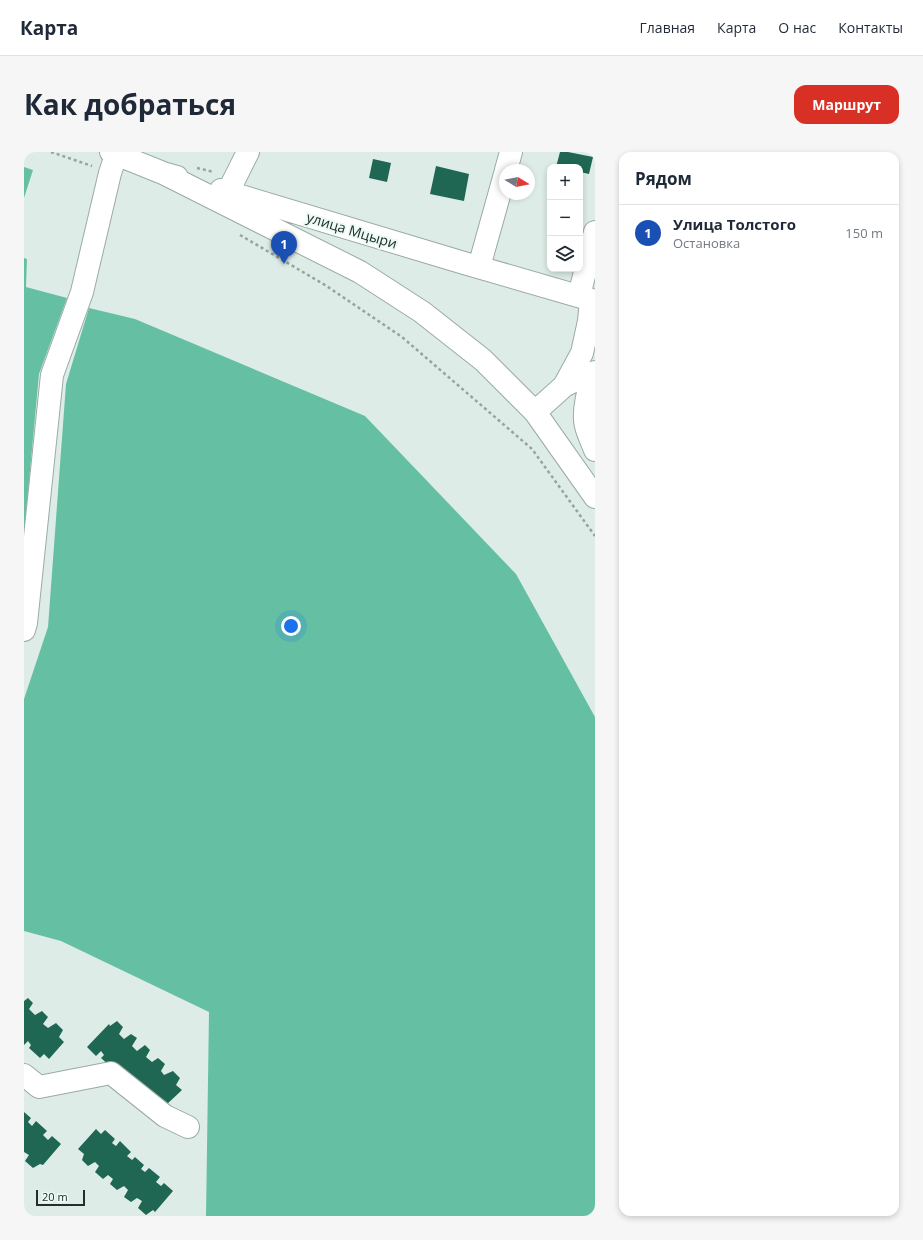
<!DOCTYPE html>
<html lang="ru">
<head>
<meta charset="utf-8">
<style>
	:root { --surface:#fff; --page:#f6f6f7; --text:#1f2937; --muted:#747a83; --line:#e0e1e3; --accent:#d93025 }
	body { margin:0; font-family:"Open Sans",sans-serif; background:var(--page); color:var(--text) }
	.controls { position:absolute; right:12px; top:12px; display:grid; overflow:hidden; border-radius:8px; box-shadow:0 2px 6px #0003 }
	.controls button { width:36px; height:36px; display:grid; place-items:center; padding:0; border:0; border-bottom:1px solid var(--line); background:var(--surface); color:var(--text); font:20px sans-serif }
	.compass { position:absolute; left:475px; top:12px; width:36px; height:36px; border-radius:50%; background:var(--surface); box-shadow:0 2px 6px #0003; rotate:100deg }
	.scale { position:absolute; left:12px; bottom:10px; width:49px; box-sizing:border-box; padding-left:4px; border:2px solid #262c2a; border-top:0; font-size:11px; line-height:14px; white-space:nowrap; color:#262c2a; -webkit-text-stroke:3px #eafaf4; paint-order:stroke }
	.you { position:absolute; left:267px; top:474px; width:14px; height:14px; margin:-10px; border:3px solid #fff; border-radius:50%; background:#1a73e8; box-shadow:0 0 0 6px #1a73e833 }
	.badge { display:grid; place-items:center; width:26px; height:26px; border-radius:50%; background:var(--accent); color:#fff; font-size:13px; font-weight:700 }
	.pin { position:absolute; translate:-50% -33px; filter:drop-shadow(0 1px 2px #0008) }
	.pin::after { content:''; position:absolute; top:21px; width:14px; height:12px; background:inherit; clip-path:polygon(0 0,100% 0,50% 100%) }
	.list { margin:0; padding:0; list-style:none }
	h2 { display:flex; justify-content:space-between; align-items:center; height:52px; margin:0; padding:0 16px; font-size:17px }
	h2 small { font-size:13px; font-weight:400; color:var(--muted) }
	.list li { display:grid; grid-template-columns:26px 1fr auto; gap:12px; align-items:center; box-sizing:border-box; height:56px; padding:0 16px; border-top:1px solid var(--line) }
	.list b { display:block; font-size:15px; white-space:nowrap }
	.list p { margin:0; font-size:13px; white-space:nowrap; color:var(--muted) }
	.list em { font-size:13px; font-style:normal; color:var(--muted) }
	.icon { flex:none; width:22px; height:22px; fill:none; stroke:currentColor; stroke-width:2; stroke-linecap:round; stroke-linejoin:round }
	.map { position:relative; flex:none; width:571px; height:1064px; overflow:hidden; border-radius:12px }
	header { display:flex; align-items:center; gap:24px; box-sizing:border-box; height:56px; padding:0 20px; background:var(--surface); border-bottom:1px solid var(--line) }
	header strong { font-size:19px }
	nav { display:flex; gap:22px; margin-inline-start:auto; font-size:14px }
	.intro { display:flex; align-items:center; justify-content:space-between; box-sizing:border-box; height:96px; padding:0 24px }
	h1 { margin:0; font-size:28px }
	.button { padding:10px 18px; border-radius:12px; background:var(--accent); color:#fff; font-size:14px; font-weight:700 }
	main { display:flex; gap:24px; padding:0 24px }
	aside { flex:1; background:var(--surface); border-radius:12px; box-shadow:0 2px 6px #0003 }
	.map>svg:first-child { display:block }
	.forest { fill:#65c0a3 }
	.building { fill:#1f6753 }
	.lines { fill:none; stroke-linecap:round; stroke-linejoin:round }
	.minor-casing { stroke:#9baaa4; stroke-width:24 }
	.path { stroke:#97a39e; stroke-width:2.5; stroke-dasharray:3 3; stroke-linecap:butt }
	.minor { stroke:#fff; stroke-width:22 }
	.labels { text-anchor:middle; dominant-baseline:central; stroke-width:4; stroke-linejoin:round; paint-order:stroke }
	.street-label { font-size:14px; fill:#262c2a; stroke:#eafaf4 }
</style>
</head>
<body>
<header>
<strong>Карта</strong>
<nav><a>Главная</a><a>Карта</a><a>О нас</a><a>Контакты</a></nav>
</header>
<div class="intro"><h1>Как добраться</h1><a class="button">Маршрут</a></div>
<main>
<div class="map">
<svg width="571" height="1064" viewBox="0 0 571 1064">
	<rect width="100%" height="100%" fill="#ddece6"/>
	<!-- forest -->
	<path class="forest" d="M0,15L9,18L0,46Z
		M0,106L3,107L2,135L43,146L15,222L0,383Z
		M65,156L111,167L341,264L492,422L571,565V1064H182L185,860L37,789L0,779V547L24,475L42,232Z"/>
	<!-- building -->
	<path class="building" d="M536,0H544L569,5L565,22L556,20V15H532Z
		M349,7L367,11L363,30L345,26Z
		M412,14L445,22L440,49L406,42Z
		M4,846L9,851L5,857L11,863L18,859L24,865L19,872L24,876L32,871L39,878L35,885L40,890L25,907L20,902L16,906L5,896L7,893L4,889L0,893V849Z
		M93,869L99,875L95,882L100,887L107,882L113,886L108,894L113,899L121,893L126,898L122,905L128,910L134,906L141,912L137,919L140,923L149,919L156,926L152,933L158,938L141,954L87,915L77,906L80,903L77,899L72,904L63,895L85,872L86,874Z
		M0,960L7,966L4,970L8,974L12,969L23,979L19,983L24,988L28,984L37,992L19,1013L16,1012L9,1016L1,1009L5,1003L0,1000Z
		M72,977L77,982L81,978L91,987L88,991L92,994L96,989L107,1000L103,1004L108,1008L111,1005L120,1013L117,1017L121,1020L125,1016L136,1025L132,1030L137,1034L140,1031L149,1039L131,1060L129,1058L122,1063L114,1056L118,1049L113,1046L107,1050L100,1045L104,1038L100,1034L93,1038L86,1032L89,1027L84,1023L79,1027L71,1020L75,1014L71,1010L64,1014L58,1008L60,1002L54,997Z"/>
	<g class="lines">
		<defs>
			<path id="minor" d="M87,0L139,21L153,25
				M482,18L487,0
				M139,21L336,120L398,160L459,208L511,260L571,345
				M197,38L440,111L571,149
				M204,40L224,0
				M455,115L481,22
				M555,144L571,80
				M571,220C565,232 558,261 562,274C564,282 568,290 571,298
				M540,234L558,201L565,169L567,148
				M511,260L540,234L552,228
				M0,478L2,471L28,223L58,140L86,21L93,0
				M0,923L15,935L87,921L141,964L164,975"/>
		</defs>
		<!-- minor casing -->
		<use href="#minor" class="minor-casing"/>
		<!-- path -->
		<path class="path" d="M27,0L68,14
			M173,16L190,20
			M216,83L301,133L378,185L508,297L571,384"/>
		<!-- minor -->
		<use href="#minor" class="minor"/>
	</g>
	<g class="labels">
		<!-- street labels -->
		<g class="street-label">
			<text transform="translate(328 78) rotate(17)">улица Мцыри</text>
		</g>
	</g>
</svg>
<div class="controls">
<button>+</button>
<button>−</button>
<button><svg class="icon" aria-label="layers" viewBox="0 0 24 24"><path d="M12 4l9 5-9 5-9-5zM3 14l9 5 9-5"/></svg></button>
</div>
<svg class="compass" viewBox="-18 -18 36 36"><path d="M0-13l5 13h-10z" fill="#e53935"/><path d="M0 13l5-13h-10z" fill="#747a83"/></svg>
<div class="scale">20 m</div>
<div class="you"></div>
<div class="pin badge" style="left:260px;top:112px;background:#1a4fb4">1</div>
</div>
<aside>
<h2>Рядом<small></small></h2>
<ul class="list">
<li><span class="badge" style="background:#1a4fb4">1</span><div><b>Улица Толстого</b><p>Остановка</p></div><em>150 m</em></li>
</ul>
</aside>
</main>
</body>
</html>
